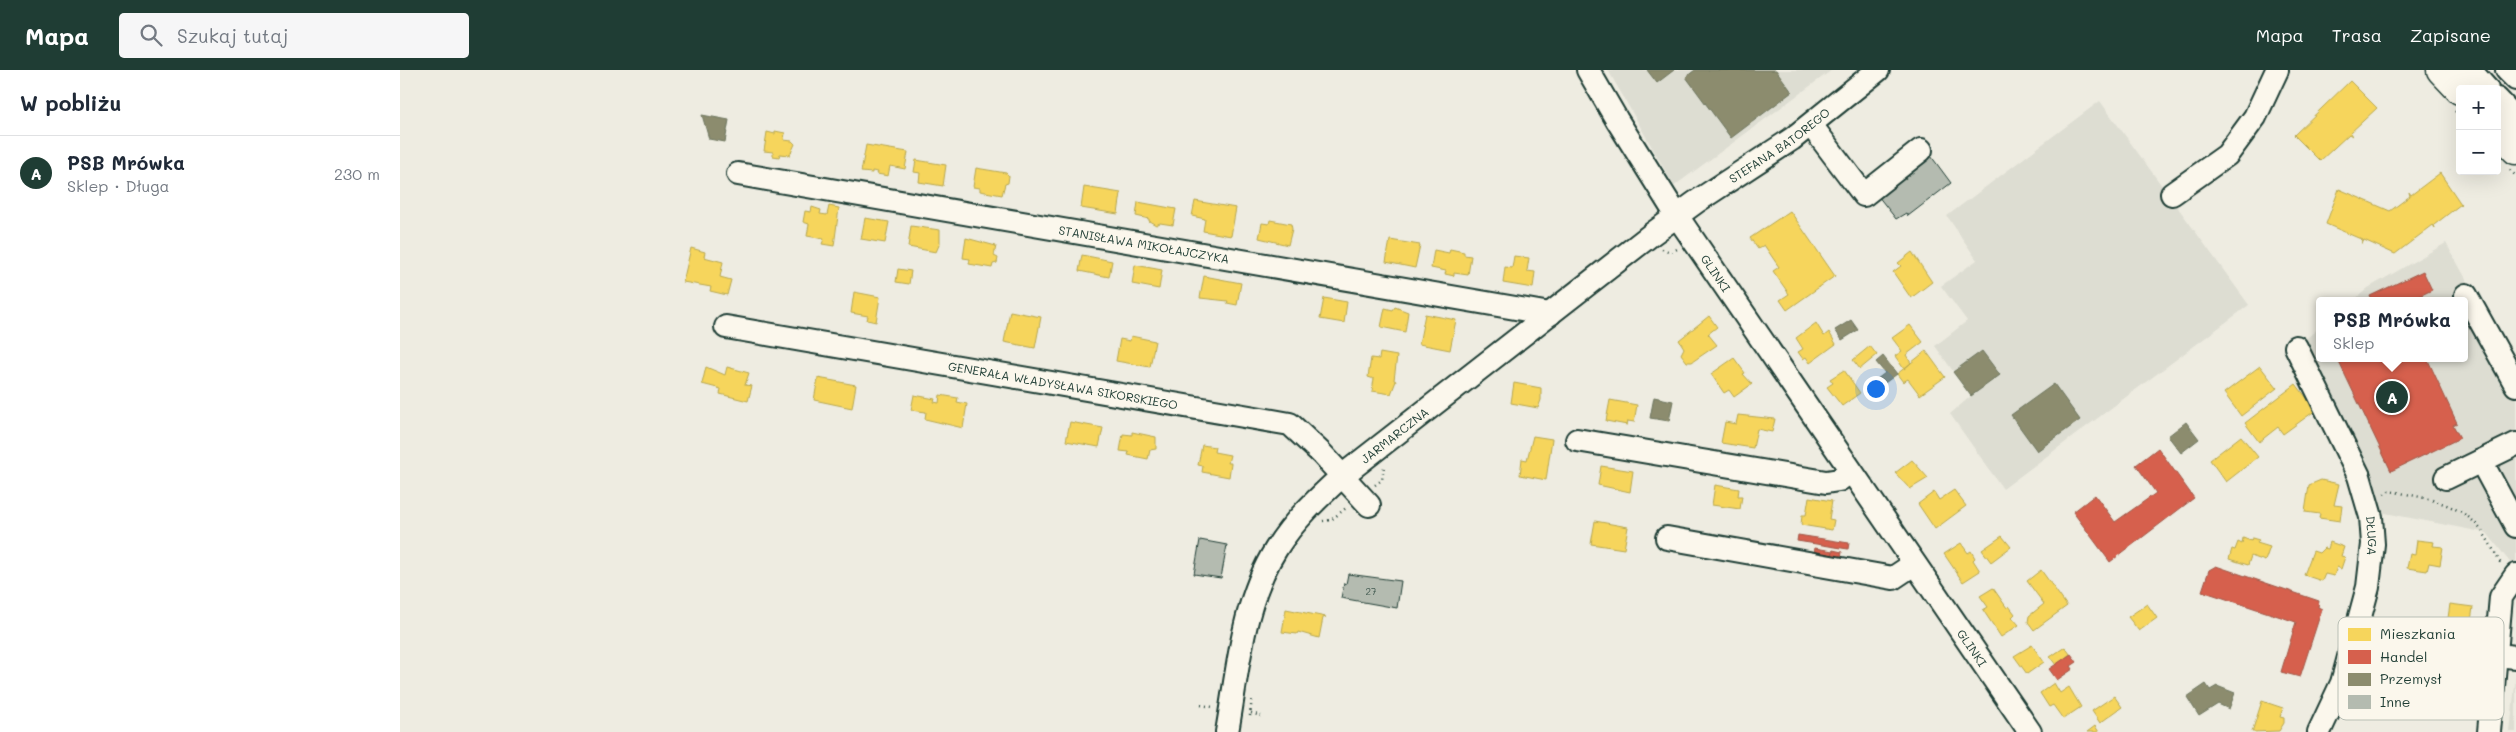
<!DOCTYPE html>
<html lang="pl">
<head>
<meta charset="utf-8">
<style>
	:root { --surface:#fff; --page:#f6f6f7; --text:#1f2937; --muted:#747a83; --line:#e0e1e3; --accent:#1f3d34 }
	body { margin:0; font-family:Mali,sans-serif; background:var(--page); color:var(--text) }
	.controls { position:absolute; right:15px; top:15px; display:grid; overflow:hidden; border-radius:5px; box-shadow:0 5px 20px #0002 }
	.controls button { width:45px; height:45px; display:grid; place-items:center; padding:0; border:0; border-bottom:1px solid var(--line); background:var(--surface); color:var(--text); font:25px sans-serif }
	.you { position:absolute; left:1475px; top:318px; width:18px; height:18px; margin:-12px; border:4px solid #fff; border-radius:50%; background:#1a73e8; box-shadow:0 0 0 8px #1a73e833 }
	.badge { display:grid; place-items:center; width:32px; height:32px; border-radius:50%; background:var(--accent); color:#fff; font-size:16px; font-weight:700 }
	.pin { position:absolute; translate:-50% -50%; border:2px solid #fff; box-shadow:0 1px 5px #0006 }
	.popup { position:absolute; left:1916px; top:227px; width:152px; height:65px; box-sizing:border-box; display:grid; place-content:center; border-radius:5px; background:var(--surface); filter:drop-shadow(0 1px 4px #0005); font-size:16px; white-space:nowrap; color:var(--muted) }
	.popup b { font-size:19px; color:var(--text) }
	.popup::after { content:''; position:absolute; left:50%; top:100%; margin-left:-10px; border:10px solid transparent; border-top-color:var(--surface) }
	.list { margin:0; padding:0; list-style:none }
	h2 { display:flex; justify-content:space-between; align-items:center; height:65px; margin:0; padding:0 20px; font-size:21px }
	h2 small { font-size:16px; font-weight:400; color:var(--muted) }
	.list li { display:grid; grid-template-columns:32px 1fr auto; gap:15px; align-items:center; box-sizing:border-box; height:75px; padding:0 20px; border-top:1px solid var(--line) }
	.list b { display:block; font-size:19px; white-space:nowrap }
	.list p { margin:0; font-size:16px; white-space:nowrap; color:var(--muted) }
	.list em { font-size:16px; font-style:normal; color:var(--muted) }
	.icon { flex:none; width:28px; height:28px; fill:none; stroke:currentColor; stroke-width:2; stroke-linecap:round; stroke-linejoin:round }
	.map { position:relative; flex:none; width:2116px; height:662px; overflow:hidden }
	header { display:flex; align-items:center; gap:30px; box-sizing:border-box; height:70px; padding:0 25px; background:var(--accent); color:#fff }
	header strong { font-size:24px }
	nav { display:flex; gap:28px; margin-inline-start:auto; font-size:18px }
	.search { width:350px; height:45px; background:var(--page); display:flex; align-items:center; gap:12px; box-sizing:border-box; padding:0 18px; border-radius:5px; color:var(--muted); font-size:19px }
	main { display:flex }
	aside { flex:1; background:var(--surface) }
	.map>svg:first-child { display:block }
	.built { fill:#ddddd2 }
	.homes { fill:#f6d55c; stroke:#b6a750 }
	.shops { fill:#d6604d; stroke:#9f5646 }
	.industry { fill:#8c8c6e; stroke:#6b745d }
	.building { fill:#b4bbb0; stroke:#1f3d34 }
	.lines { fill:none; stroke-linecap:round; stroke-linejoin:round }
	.minor-casing { stroke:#1f3d34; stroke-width:26 }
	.major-casing { stroke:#1f3d34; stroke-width:31 }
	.path { stroke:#1f3d34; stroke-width:2.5; stroke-dasharray:1 4; stroke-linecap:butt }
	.minor { stroke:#fbf7ec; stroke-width:22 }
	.major { stroke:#fbf7ec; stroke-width:28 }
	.labels { text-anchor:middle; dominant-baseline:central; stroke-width:5; stroke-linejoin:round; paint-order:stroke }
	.number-label { font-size:10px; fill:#445c53 }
	.street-label { font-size:12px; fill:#1f3d34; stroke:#fbf7ec }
	.key { fill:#fbf7ec; stroke:#b9bfb5; stroke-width:1 }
	.key-label { font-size:14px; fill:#1f3d34 }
</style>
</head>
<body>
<header>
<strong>Mapa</strong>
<div class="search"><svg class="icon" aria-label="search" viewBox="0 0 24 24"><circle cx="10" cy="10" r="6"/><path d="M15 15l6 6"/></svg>Szukaj tutaj</div>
<nav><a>Mapa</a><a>Trasa</a><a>Zapisane</a></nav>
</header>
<main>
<aside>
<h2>W pobliżu<small></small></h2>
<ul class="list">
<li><span class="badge">A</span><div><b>PSB Mrówka</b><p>Sklep · Długa</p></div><em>230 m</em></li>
</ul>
</aside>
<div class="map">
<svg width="2116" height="662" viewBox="0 0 2116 662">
	<rect width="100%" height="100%" fill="#eeece1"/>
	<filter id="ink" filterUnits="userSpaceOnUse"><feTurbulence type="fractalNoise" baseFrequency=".02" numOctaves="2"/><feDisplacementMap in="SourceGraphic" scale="10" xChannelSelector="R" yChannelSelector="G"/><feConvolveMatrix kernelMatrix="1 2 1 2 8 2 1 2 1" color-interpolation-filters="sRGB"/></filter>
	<g filter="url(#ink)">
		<!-- built -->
		<path class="built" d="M1208,0H1432L1274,116Z
			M1700,31L1849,235L1603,419L1550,344L1571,326L1535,276L1567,251L1541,216L1577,190L1547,146Z
			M2046,173L2116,298V500L2087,463L1980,442L1902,272L1919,258L1920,288H2064V231H1953L1968,218Z
			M2116,605V662H2110Z"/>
		<!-- homes -->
		<path class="homes" d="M1950,11L1977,38L1950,63L1952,66L1949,64L1920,91L1894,65Z
			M375,61L385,63L384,70L392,71L395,74L390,85L380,84L379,87L373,86V82L364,81L367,62L375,64Z
			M466,75L508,82L505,99L490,96L488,106L477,104L478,102L472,101V103L461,102Z
			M516,90L546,95L543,116L519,112L520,103L514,102Z
			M576,98L606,103L609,106L608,113L605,114L602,125L580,121V118L573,117Z
			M2040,103L2061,134L2034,155L2035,158L2033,155L1995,184L1964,170L1962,174L1963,170L1926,154L1939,119L1990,141L2010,126L2009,122L2011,125Z
			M684,117L721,123L718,144L681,138Z
			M795,131L836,138L831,166L803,161L805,149L792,146Z
			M738,132L776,139L773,155L760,153L756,155L749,151V149L736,146Z
			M429,136L439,138L434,176L422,174L424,169L407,166L409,154L403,152L405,141L411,142L412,137L421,140L420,144L427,145Z
			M1390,141L1435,206L1387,240L1380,230L1389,224L1373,201L1379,197L1364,175L1358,179L1350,168Z
			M465,148L489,152L485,173L461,169Z
			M870,150L891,154L892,159L888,175L859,168L862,153L869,154Z
			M511,156L540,160V173L536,182L508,177Z
			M566,168L596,176L594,186L598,188L597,193L593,194L592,198L569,194L570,189L563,188Z
			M990,170L1020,175L1015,198L986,192Z
			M291,178L305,182L304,187L323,192L320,207L331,210L327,225L310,221L311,217L283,212Z
			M1050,179L1064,182V185L1071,186L1068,205L1054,203V206L1045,204L1046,201L1031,198L1034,180L1049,183Z
			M1512,182L1532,212L1511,228L1493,202L1501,196L1498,193Z
			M682,185L712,191L709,207L679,201Z
			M1114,186L1129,188L1127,201L1135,202L1133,218L1103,213L1105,197L1112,198Z
			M735,195L762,200L759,219L732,214Z
			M498,199L511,201L509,214L496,212Z
			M804,206L841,213L837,235L827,233L828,231L800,228Z
			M454,222L480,227L476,252L467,250L468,246L451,243Z
			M924,228L947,232L944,253L920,249Z
			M995,237L1008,242L1005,262L981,257L985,238L993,240Z
			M610,241L641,247L635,278L604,272Z
			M1025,244L1056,250L1050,280L1019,274Z
			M1309,246L1317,257L1308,264L1317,275L1292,292H1287L1281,284L1284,278L1279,270Z
			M1416,253L1424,266L1429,262L1436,274L1410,293L1406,287L1403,289L1398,282L1403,279L1396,268Z
			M1510,255L1523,272L1506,285L1511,293L1504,299L1495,286L1502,281L1492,268Z
			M731,266L755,271L750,297L716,291L720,269L730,271Z
			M1470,276L1477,285L1460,299L1453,290Z
			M1526,281L1545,307L1520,325L1508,309L1503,312L1497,304Z
			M980,283L997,286L994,310L996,311L991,324L972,321L974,309L968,307L971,288L979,289Z
			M1334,288L1345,303L1343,304L1352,314L1334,327L1329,320L1324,323L1311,304Z
			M1860,296L1877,318L1841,346L1824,323Z
			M306,297L325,305L327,297L349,303L345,315L352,316L348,331L320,324L321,319L302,314Z
			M1444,300L1460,323L1442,336L1427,317L1433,313L1430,309Z
			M418,308L456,315L452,338L414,330Z
			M1114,313L1141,318V330L1138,338L1111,333Z
			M1896,314L1916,340L1883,364L1878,357L1859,372L1845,353Z
			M514,325L535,329L534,332L539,333L540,325L558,328L557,332L567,334L563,358L525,349L526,342L511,340Z
			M1210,330L1237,335L1234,352L1228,351L1227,355L1206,351Z
			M1338,345L1375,349L1372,362L1357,359L1353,378L1321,373L1325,352L1336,354Z
			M670,352L703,358L699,377L666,371Z
			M732,362L756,367V379L750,380L748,389L728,385L729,382L720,381L723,364L732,365Z
			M1133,366L1152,369L1146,410L1120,405L1122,389L1127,390Z
			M1841,366L1858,387L1826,412L1810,390Z
			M802,375L815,377L814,382L830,385L828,393H831L829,407L802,402L803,396L798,395Z
			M1512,390L1528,408L1510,419L1495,403Z
			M1201,396L1233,401L1230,422L1198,415Z
			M1921,410L1939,414L1934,435L1942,436L1940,451L1919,448L1920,444L1905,442L1909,415Z
			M1315,415L1339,419L1338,426H1342L1340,439L1312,435Z
			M1554,420L1566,436L1535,459L1518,434L1534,422L1539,430Z
			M1409,427L1432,431L1429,449L1434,450L1432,460L1401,455L1402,445H1406Z
			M1195,451L1228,457L1224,479L1191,474Z
			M1602,466L1611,477L1591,492L1582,480Z
			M1843,468L1851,471L1852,468L1859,470L1857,473L1870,477L1865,491L1851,486L1848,495L1829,489L1832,479L1835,480L1838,472L1842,474Z
			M2017,470L2034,472L2033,476L2043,477L2040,495L2029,493L2027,501L2007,498L2010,484L2015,485Z
			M1930,472L1944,477L1941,486L1945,487L1941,499L1937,497L1934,506L1925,504L1922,511L1904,505L1913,481L1919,483L1924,478L1928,479Z
			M1561,473L1568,483L1571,481L1575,488L1573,490L1580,501L1563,512L1544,484Z
			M1641,500L1667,536L1634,560L1628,552L1629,546L1644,534L1627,511Z
			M1593,518L1607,538L1609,536L1615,544L1612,547L1619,555L1601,567L1583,540L1588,537L1580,526Z
			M1747,534L1757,548L1739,561L1728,547Z
			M2050,534L2073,537L2070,559L2047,555Z
			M886,539L926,547L923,548L919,568L898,562L897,564L882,562Z
			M1996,565L2028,570L2031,576L2027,581V595L2024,597L1992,592Z
			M1632,575L1644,592L1627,604L1614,586Z
			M1665,577L1670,584L1656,595L1650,587Z
			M1654,613L1660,623L1669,617L1681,637L1663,649L1653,635L1649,637L1640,623Z
			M1714,626L1722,637L1700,653L1692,641Z
			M1862,631L1883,638L1880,647L1884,648V653L1879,661L1852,662Z
			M1695,656L1699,662H1687Z"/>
		<!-- shops -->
		<path class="shops" d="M2023,201L2032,220L2009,231H1972L1970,226Z
			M1937,288H2027L2057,353L2053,355L2060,368L1991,401Z
			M1758,378L1794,428L1710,492L1673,442L1695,425L1715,452L1756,423L1736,395Z
			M1398,465L1449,473L1448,479L1397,471Z
			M1415,478L1433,481L1430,493L1412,490Z
			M1433,480L1442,482L1440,495L1431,494Z
			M1816,496L1919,531L1918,537L1922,539L1900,607L1881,602L1896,552L1802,521L1809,500Z
			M1671,584L1677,592L1671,596L1673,599L1657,610L1649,599Z"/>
		<!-- industry -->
		<path class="industry" d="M1247,0H1274L1257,13Z
			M1295,0H1376L1392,22L1331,68L1286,7Z
			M302,45L329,50L325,72L309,69Z
			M1451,250L1458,260L1442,270L1435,260Z
			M1582,281L1600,305L1571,326L1553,302Z
			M1483,286L1497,304L1478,318L1473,312L1485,303L1476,292Z
			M1654,314L1680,350L1637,381L1611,345Z
			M1254,327L1273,331L1269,351L1250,348Z
			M1786,352L1799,369L1781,383L1768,366Z
			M1806,614L1810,620L1817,616L1835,623L1829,639L1818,634L1799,646L1787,627Z"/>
		<!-- building -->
		<path class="building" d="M1531,86L1551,113L1508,146L1506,143L1496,149L1478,126Z
			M800,470L827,475L821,508L794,504Z
			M948,504L1001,511L997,538L941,528L944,513L946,514Z"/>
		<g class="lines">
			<defs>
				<g id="minor">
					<path id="s1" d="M1188,0L1217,50L1277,146L1630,662"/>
					<path d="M2070,0L2087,19"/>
					<path d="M2107,0L2116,9"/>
					<path d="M2097,29L2116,49"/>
					<path d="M1411,55L1464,125L1521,80"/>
					<path id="s2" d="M338,104L1150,244"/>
					<path d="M1772,124L1827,85L1855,47L1877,0"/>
					<path d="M2066,225L2116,315"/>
					<path id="s3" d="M326,257L890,354L921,383L969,435"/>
					<path id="s4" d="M1896,277L1959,406L1971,447L1973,474L1968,517L1942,613L1919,662"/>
					<path d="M1177,370L1426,412L1439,410L1450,402"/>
					<path d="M2081,391L2116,456"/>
					<path d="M2046,408L2116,374"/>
					<path d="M1267,468L1493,508L1514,494"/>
					<path d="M2096,585L2116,587"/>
					<path id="s5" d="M827,662C838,601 842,533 876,479C894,450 918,428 942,406L1252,164L1296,132L1392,69L1478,0"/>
					<path d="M2089,662L2101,527L2116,505"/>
				</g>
				<path id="major" d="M2041,0L2060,20
					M2097,60L2116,80"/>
			</defs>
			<!-- minor casing -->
			<use href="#minor" class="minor-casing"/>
			<!-- major casing -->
			<use href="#major" class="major-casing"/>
			<!-- path -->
			<path class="path" d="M2055,41L2060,46
				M2110,100L2116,106
				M1262,179L1271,182L1277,179
				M975,415L982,410L984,396
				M1984,424L1989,421C2017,426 2051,431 2073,451C2085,462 2093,480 2101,494
				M923,451L931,450L946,438
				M801,635L813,637
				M851,643L861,646
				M850,646L852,627"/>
			<!-- minor -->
			<use href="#minor" class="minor"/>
			<!-- major -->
			<use href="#major" class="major"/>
		</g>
	</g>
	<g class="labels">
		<!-- number labels -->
		<g class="number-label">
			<text x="971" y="521">27</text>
		</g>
		<!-- street labels -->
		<g class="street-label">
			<text stroke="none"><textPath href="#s5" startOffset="838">STEFANA BATOREGO</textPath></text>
			<text stroke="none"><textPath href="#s2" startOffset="412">STANISŁAWA MIKOŁAJCZYKA</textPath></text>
			<text stroke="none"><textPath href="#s1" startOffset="240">GLINKI</textPath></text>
			<text stroke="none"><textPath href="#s3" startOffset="342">GENERAŁA WŁADYSŁAWA SIKORSKIEGO</textPath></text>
			<text stroke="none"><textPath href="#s5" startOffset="356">JARMARCZNA</textPath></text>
			<text stroke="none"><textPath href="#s4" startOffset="205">DŁUGA</textPath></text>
			<text stroke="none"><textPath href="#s1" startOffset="694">GLINKI</textPath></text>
		</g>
	</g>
	<!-- legend -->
	<rect x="1938" y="547" width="166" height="103" rx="8" class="key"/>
	<rect x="1948" y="558" width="23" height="13" fill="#f6d55c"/>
	<rect x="1948" y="580" width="23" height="14" fill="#d6604d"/>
	<rect x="1948" y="603" width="23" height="13" fill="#8c8c6e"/>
	<rect x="1948" y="625" width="23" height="14" fill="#b4bbb0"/>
	<g class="key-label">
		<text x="1980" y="569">Mieszkania</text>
		<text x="1980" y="592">Handel</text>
		<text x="1980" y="614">Przemysł</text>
		<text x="1980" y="637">Inne</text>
	</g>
</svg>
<div class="controls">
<button>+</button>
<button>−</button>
</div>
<div class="you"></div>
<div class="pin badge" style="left:1992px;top:327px">A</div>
<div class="popup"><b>PSB Mrówka</b>Sklep</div>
</div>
</main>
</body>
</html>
